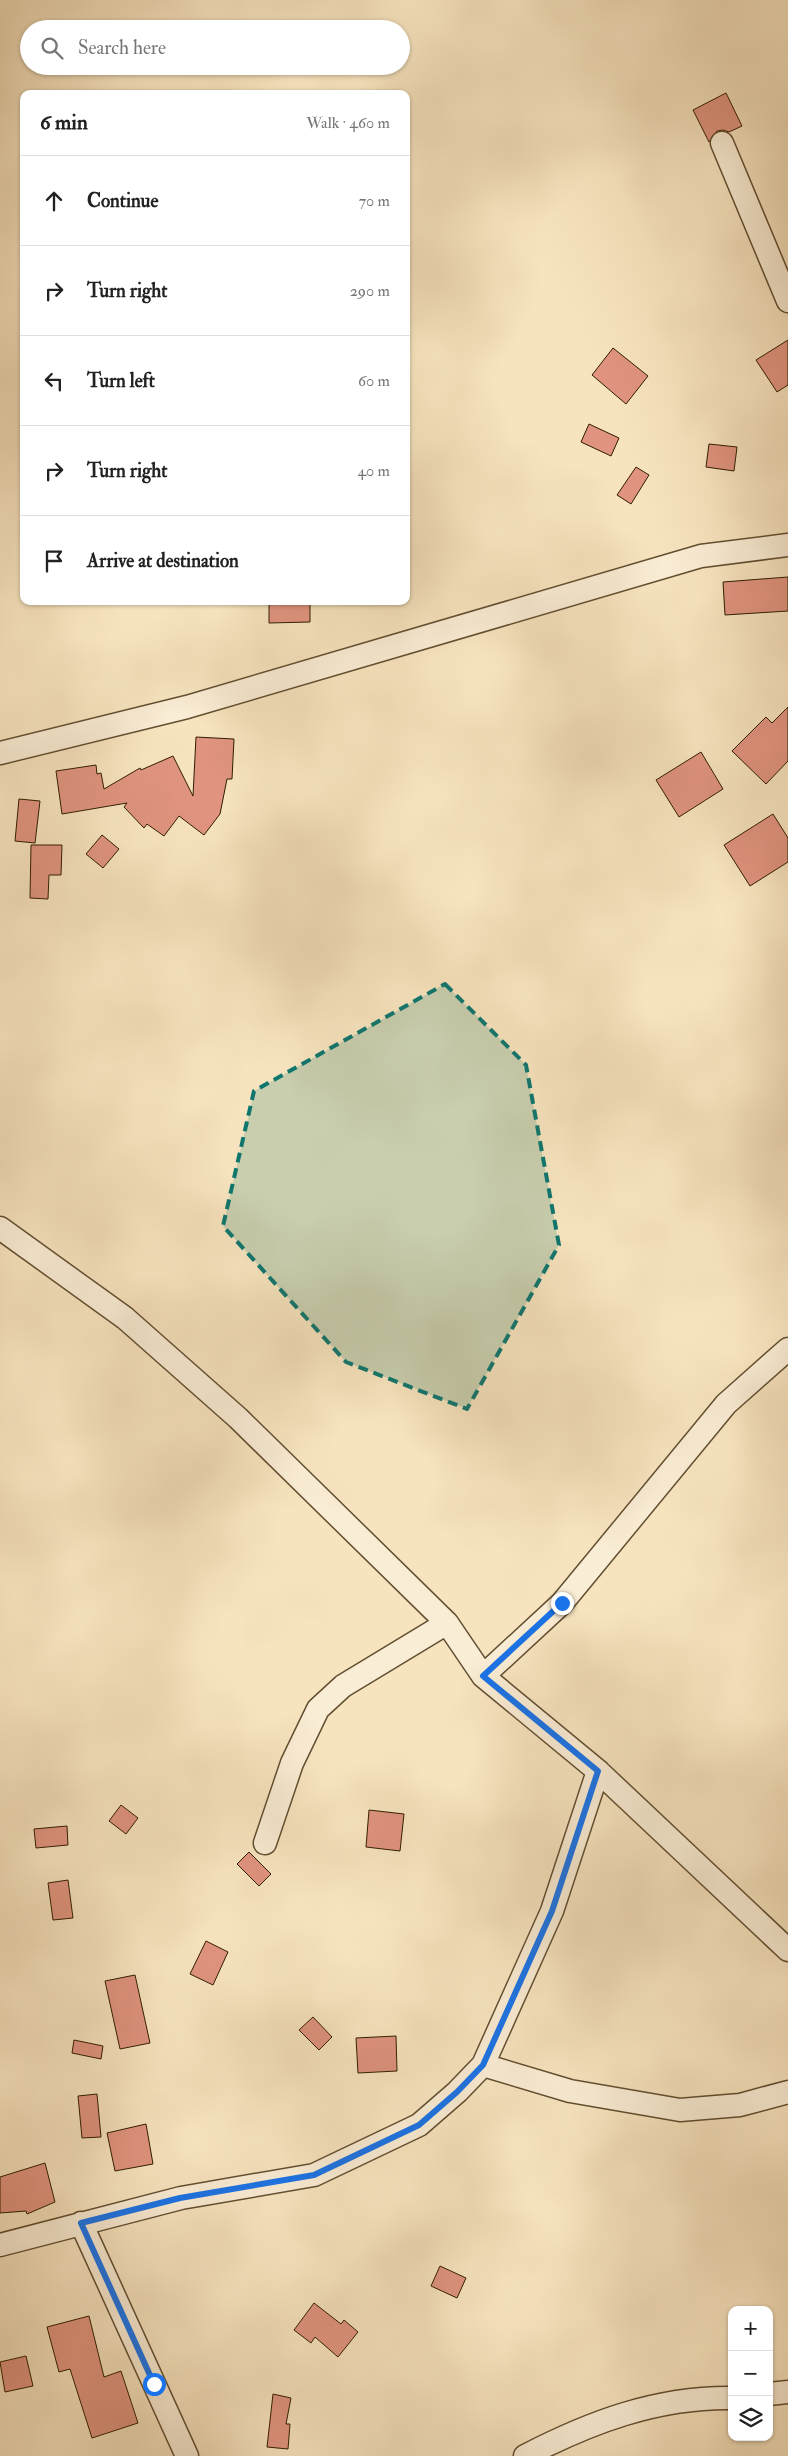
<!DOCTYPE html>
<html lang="en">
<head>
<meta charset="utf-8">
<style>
	:root { --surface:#fff; --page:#f6f6f6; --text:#222; --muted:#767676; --line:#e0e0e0 }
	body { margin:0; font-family:"IM FELL Double Pica",serif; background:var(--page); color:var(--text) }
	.controls { position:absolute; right:15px; bottom:15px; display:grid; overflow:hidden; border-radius:10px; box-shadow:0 1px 4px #0004 }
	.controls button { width:45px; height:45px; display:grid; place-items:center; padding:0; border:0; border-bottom:1px solid var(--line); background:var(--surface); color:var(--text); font:25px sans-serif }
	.stop { position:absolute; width:15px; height:15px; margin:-11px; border:4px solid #1a73e8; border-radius:50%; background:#fff }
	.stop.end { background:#1a73e8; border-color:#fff; box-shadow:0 1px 5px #0008 }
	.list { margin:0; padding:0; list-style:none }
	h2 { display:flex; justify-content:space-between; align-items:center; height:65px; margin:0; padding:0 20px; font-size:21px }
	h2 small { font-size:16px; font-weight:400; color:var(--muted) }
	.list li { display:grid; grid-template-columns:32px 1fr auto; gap:15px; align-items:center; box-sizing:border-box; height:90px; padding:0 20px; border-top:1px solid var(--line) }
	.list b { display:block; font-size:19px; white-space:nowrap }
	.list em { font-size:16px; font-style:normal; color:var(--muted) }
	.icon { flex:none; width:28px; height:28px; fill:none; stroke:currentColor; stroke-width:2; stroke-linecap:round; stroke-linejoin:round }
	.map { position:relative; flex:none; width:788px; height:2456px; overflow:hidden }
	.search { position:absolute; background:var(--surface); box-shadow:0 1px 4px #0004; left:20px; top:20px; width:390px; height:55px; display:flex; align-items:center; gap:12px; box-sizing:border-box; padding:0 18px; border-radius:28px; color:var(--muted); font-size:19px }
	.panel { position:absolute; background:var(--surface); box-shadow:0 1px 4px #0004; left:20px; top:90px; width:390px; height:515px; border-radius:10px }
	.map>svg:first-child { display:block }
	.building { fill:#e0947f; stroke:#301c01 }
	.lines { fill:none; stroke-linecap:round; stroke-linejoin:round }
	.minor-casing { stroke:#624e30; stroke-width:25 }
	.minor { stroke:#faedd5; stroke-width:22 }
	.route { stroke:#1a73e8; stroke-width:6 }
	.marked { fill:#0f766e; fill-opacity:0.2; stroke:#0f766e; stroke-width:4; stroke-dasharray:10 6; stroke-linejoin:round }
</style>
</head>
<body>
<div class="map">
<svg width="788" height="2456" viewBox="0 0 788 2456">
	<rect width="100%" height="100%" fill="#f7e4bf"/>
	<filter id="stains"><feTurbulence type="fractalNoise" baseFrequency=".004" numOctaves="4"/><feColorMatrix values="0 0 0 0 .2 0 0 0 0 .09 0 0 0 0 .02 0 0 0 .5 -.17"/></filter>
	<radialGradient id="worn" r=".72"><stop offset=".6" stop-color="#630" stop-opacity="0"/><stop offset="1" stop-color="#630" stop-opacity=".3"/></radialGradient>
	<!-- building -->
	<path class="building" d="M726,93L742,126L729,132L723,130L717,131L709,142L693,110Z
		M788,340V385L777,392L756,360Z
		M613,348L648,376L626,404L592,375Z
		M589,424L619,438L611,456L581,442Z
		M709,444L737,447L734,471L706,467Z
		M636,467L649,475L631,504L617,495Z
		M788,577V611L725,615L723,582Z
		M269,601H310V622L269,623Z
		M788,707V761L766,784L732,751L766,717L772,723Z
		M196,737L234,739L232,779H227L220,814L204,835L179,816L164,836L147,824L144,828L124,807L127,803L62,814L56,771L96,765L97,774L101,773L104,789L140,768L141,770L173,756L193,796Z
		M701,752L723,789L679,817L656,780Z
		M19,799L40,801L35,843L15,841Z
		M773,814L788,838V862L750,886L724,845Z
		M102,835L119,849L103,868L86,854Z
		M31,845H62L61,875H49L48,899L30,898Z
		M121,1805L138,1818L126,1834L109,1821Z
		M369,1810L404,1814L400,1851L366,1847Z
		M67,1826L68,1845L36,1848L34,1829Z
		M249,1852L271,1874L259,1886L237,1864Z
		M68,1880L73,1918L53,1920L48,1883Z
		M206,1941L228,1952L213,1985L190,1974Z
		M135,1975L150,2043L120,2049L105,1981Z
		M313,2017L332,2037L319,2050L299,2030Z
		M396,2036L397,2071L358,2073L356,2038Z
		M74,2040L103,2046L101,2059L72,2053Z
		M97,2094L101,2137L82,2138L78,2096Z
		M146,2124L153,2164L115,2171L107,2133Z
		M45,2163L55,2202L27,2214L26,2211L0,2213V2177Z
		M440,2266L466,2278L457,2298L431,2286Z
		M314,2303L341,2324L344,2320L358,2332L338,2357L315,2337L311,2343L294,2330Z
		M89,2316L104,2377L121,2371L138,2423L92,2438L70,2369L59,2372L47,2327Z
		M26,2356L33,2386L5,2392L0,2362Z
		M273,2394L291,2398L286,2424H290L288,2449L267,2447Z"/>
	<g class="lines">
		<defs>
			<path id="minor" d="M722,143L788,301
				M0,753L187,707L701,556L788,545
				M0,1228L125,1318L238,1418L447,1623L483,1676L598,1771L788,1950
				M483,1676L562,1603L726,1404L788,1349
				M265,1843L292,1763L318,1709L343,1686L447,1623
				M483,2065L570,2091L680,2110L740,2105L788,2092
				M81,2223L187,2456
				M0,2245L181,2198L314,2175L419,2125L457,2092L483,2065L552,1911L598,1771
				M769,2394L788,2392
				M525,2456C591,2422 657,2397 732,2398"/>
		</defs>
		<!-- minor casing -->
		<use href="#minor" class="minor-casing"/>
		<!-- minor -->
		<use href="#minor" class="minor"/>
	</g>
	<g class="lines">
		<!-- route -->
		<path class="route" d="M154,2384L81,2223L180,2198L314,2175L419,2125L457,2092L483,2065L552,1911L598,1771L483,1676L562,1603"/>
	</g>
	<!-- marked area -->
	<path class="marked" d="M445,984L526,1065L559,1245L467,1409L346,1362L223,1226L254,1091Z"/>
	<rect width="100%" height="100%" filter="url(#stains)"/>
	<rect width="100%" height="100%" fill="url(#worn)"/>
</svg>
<div class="controls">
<button>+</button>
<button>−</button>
<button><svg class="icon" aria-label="layers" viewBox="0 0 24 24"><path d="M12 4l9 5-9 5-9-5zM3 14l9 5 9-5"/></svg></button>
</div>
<div class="stop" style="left:154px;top:2384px"></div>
<div class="stop end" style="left:562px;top:1603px"></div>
<div class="search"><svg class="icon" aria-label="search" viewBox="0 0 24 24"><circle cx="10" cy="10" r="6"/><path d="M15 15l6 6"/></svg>Search here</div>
<section class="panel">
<h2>6 min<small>Walk · 460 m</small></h2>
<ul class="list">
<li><svg class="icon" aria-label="ahead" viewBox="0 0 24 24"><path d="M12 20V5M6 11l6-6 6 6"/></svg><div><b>Continue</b></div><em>70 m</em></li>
<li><svg class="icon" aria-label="right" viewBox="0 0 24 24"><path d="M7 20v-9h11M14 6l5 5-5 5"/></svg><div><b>Turn right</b></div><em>290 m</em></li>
<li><svg class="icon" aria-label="left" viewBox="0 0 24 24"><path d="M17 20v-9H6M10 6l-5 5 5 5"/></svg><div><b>Turn left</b></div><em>60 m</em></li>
<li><svg class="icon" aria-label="right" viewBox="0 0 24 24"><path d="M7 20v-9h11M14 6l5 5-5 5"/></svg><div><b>Turn right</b></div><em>40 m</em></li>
<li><svg class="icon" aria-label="arrive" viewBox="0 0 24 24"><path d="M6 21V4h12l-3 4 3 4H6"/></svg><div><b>Arrive at destination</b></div></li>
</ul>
</section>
</div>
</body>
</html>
